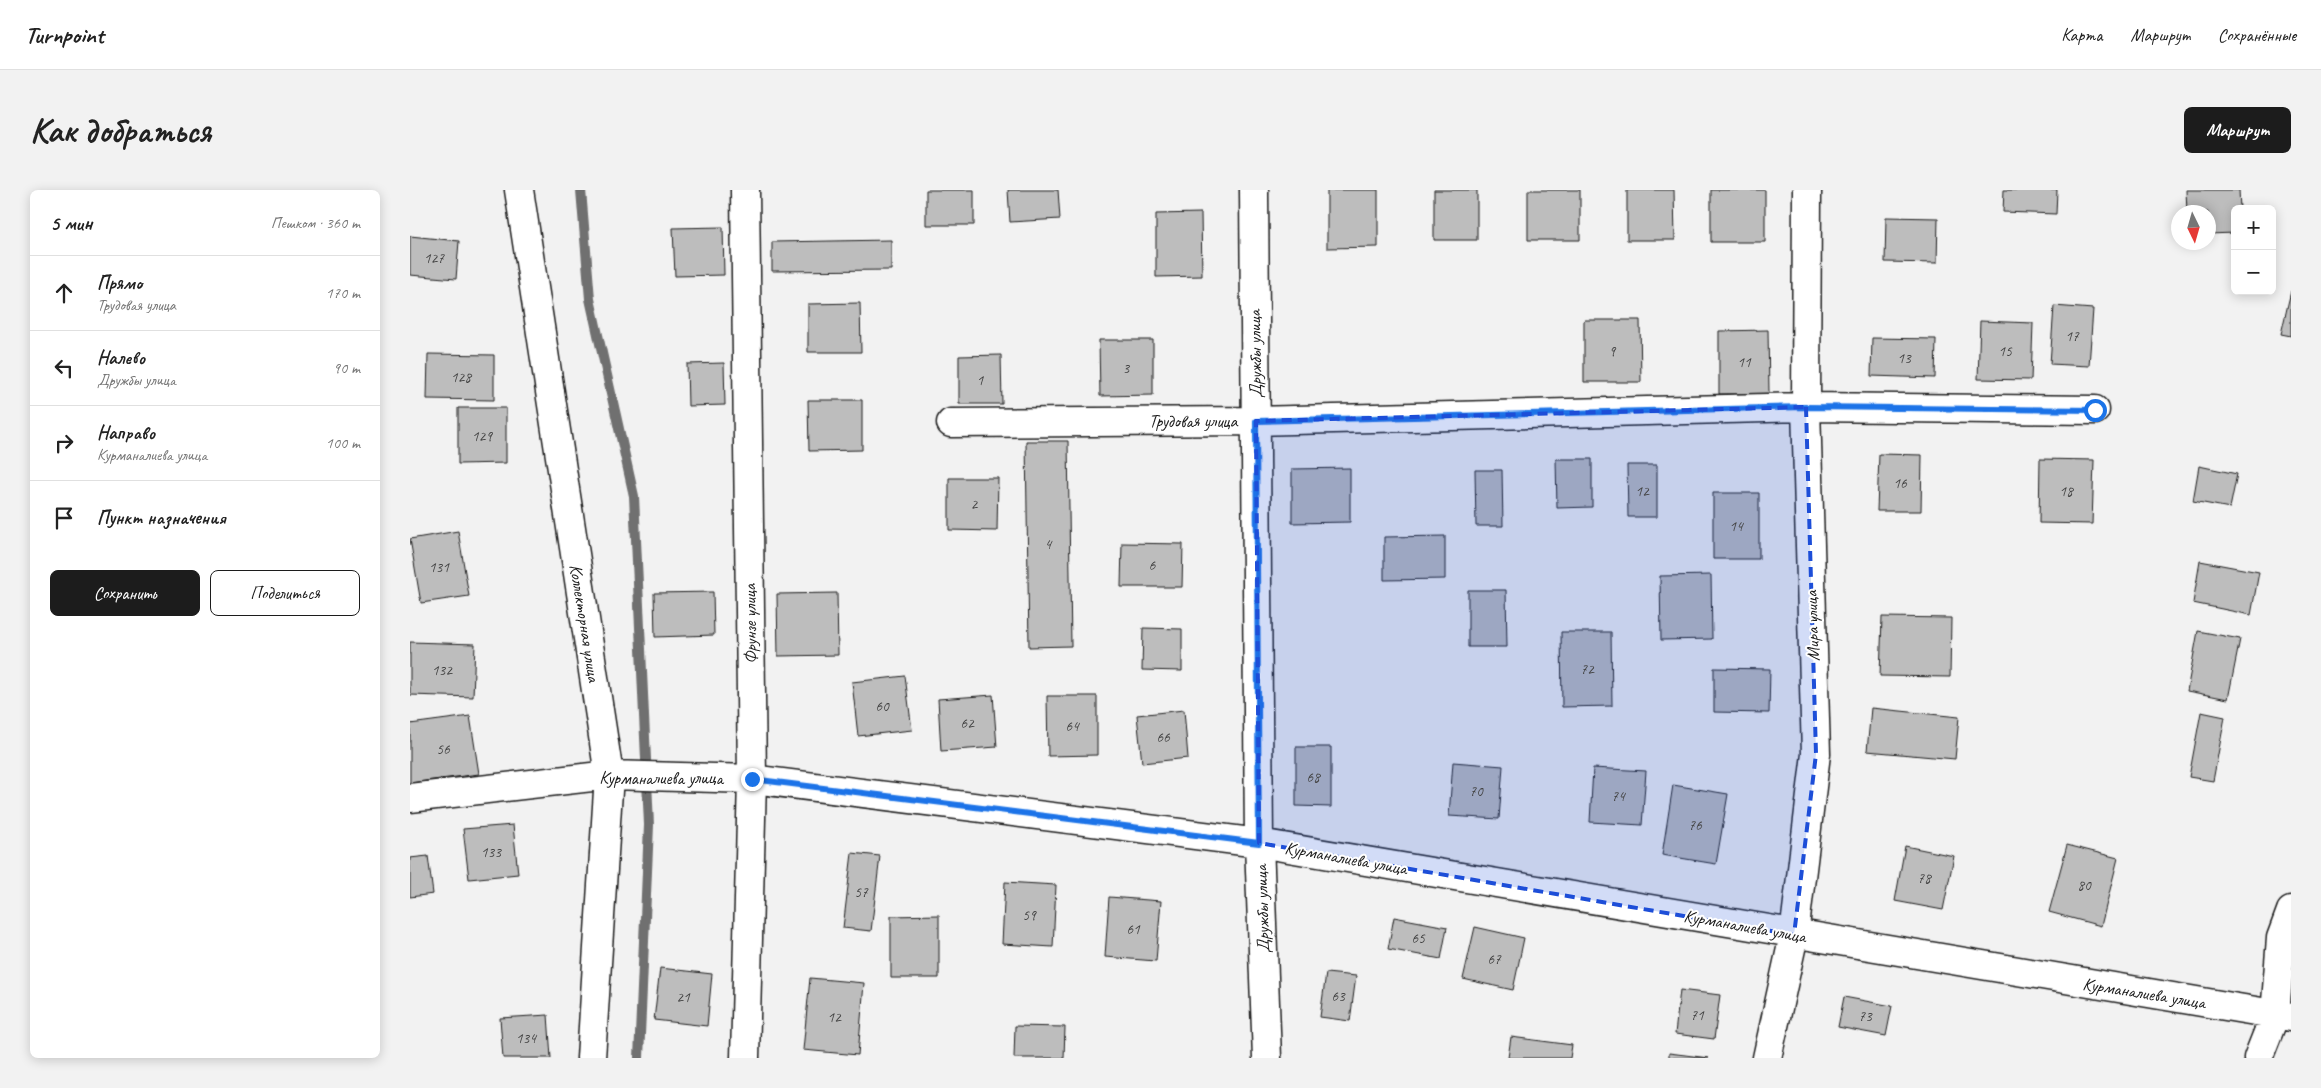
<!DOCTYPE html>
<html lang="ru">
<head>
<meta charset="utf-8">
<style>
	:root { --surface:#fff; --page:#f2f2f2; --text:#222; --muted:#767676; --line:#e0e0e0; --accent:#1c1c1c }
	body { margin:0; font-family:Caveat,sans-serif; background:var(--page); color:var(--text) }
	.controls { position:absolute; right:15px; top:15px; display:grid; overflow:hidden; border-radius:8px; box-shadow:0 2px 12px #0003 }
	.controls button { width:45px; height:45px; display:grid; place-items:center; padding:0; border:0; border-bottom:1px solid var(--line); background:var(--surface); color:var(--text); font:25px sans-serif }
	.compass { position:absolute; left:1761px; top:15px; width:45px; height:45px; border-radius:50%; background:var(--surface); box-shadow:0 2px 12px #0003; rotate:175deg }
	.stop { position:absolute; width:15px; height:15px; margin:-11px; border:4px solid #1a73e8; border-radius:50%; background:#fff }
	.stop.end { background:#1a73e8; border-color:#fff; box-shadow:0 1px 5px #0008 }
	.list { margin:0; padding:0; list-style:none }
	h2 { display:flex; justify-content:space-between; align-items:center; height:65px; margin:0; padding:0 20px; font-size:21px }
	h2 small { font-size:16px; font-weight:400; color:var(--muted) }
	.list li { display:grid; grid-template-columns:32px 1fr auto; gap:15px; align-items:center; box-sizing:border-box; height:75px; padding:0 20px; border-top:1px solid var(--line) }
	.list b { display:block; font-size:19px; white-space:nowrap }
	.list p { margin:0; font-size:16px; white-space:nowrap; color:var(--muted) }
	.list em { font-size:16px; font-style:normal; color:var(--muted) }
	.actions { display:flex; gap:10px; padding:15px 20px }
	.actions a { flex:1; padding:11px 0; border:1px solid var(--accent); border-radius:8px; text-align:center; font-size:18px; color:var(--accent) }
	.actions .main { background:var(--accent); color:#fff }
	.icon { flex:none; width:28px; height:28px; fill:none; stroke:currentColor; stroke-width:2; stroke-linecap:round; stroke-linejoin:round }
	.map { position:relative; flex:none; width:1881px; height:868px; overflow:hidden; border-radius:8px }
	header { display:flex; align-items:center; gap:30px; box-sizing:border-box; height:70px; padding:0 25px; background:var(--surface); border-bottom:1px solid var(--line) }
	header strong { font-size:24px }
	nav { display:flex; gap:28px; margin-inline-start:auto; font-size:18px }
	.intro { display:flex; align-items:center; justify-content:space-between; box-sizing:border-box; height:120px; padding:0 30px }
	h1 { margin:0; font-size:35px }
	.button { padding:12px 22px; border-radius:8px; background:var(--accent); color:#fff; font-size:18px; font-weight:700 }
	main { display:flex; gap:30px; padding:0 30px }
	aside { flex:1; background:var(--surface); border-radius:8px; box-shadow:0 2px 12px #0003 }
	.map>svg:first-child { display:block }
	.lines { fill:none; stroke-linecap:round; stroke-linejoin:round }
	.stream { stroke:#707070; stroke-width:10 }
	.building { fill:#bdbdbd; stroke:#1c1c1c }
	.minor-casing { stroke:#1c1c1c; stroke-width:31 }
	.minor { stroke:#fff; stroke-width:28 }
	.route { stroke:#1a73e8; stroke-width:6 }
	.marked { fill:#1d4ed8; fill-opacity:0.2; stroke:#1d4ed8; stroke-width:4; stroke-dasharray:10 6; stroke-linejoin:round }
	.labels { text-anchor:middle; dominant-baseline:central; stroke-width:4; stroke-linejoin:round; paint-order:stroke }
	.number-label { font-size:15px; fill:#444 }
	.street-label { font-size:18px; fill:#1c1c1c; stroke:#fff }
</style>
</head>
<body>
<header>
<strong>Turnpoint</strong>
<nav><a>Карта</a><a>Маршрут</a><a>Сохранённые</a></nav>
</header>
<div class="intro"><h1>Как добраться</h1><a class="button">Маршрут</a></div>
<main>
<aside>
<h2>5 мин<small>Пешком · 360 m</small></h2>
<ul class="list">
<li><svg class="icon" aria-label="ahead" viewBox="0 0 24 24"><path d="M12 20V5M6 11l6-6 6 6"/></svg><div><b>Прямо</b><p>Трудовая улица</p></div><em>170 m</em></li>
<li><svg class="icon" aria-label="left" viewBox="0 0 24 24"><path d="M17 20v-9H6M10 6l-5 5 5 5"/></svg><div><b>Налево</b><p>Дружбы улица</p></div><em>90 m</em></li>
<li><svg class="icon" aria-label="right" viewBox="0 0 24 24"><path d="M7 20v-9h11M14 6l5 5-5 5"/></svg><div><b>Направо</b><p>Курманалиева улица</p></div><em>100 m</em></li>
<li><svg class="icon" aria-label="arrive" viewBox="0 0 24 24"><path d="M6 21V4h12l-3 4 3 4H6"/></svg><div><b>Пункт назначения</b></div></li>
</ul>
<div class="actions"><a class="main">Сохранить</a><a>Поделиться</a></div>
</aside>
<div class="map">
<svg width="1881" height="868" viewBox="0 0 1881 868">
	<rect width="100%" height="100%" fill="#f2f2f2"/>
	<filter id="ink" filterUnits="userSpaceOnUse"><feTurbulence type="fractalNoise" baseFrequency=".02" numOctaves="2"/><feDisplacementMap in="SourceGraphic" scale="10" xChannelSelector="R" yChannelSelector="G"/><feConvolveMatrix kernelMatrix="1 2 1 2 8 2 1 2 1" color-interpolation-filters="sRGB"/></filter>
	<g filter="url(#ink)">
		<g class="lines">
			<!-- stream -->
			<path class="stream" d="M171,0L180,109L224,306L239,635L229,868"/>
		</g>
		<!-- building -->
		<path class="building" d="M516,0H564V35H516Z
			M598,0H648L650,29L600,32Z
			M917,0H968V57L917,58Z
			M1024,0H1067V50H1024Z
			M1118,0H1170V50H1118Z
			M1217,0H1264L1265,50H1217Z
			M1301,0H1355V52H1301Z
			M1594,0H1647L1646,24L1593,22Z
			M1776,0H1829L1830,19H1825V43L1798,44V22H1777Z
			M791,23L792,86L746,87V24Z
			M1476,27L1528,28L1527,73L1475,72Z
			M313,37L314,85L265,86L263,38Z
			M0,46L49,51L46,89L0,85Z
			M481,50V80L362,81V52Z
			M1881,101V146L1871,144Z
			M450,113L451,162H398V114Z
			M1644,116L1683,119L1679,176L1640,174Z
			M1174,130H1230L1231,192H1174Z
			M1570,131L1623,133L1621,190L1568,189Z
			M1358,140L1359,204H1309V141Z
			M1462,148L1526,149L1525,188L1461,186Z
			M689,150H743V205L690,206Z
			M18,164L84,165V210L17,209Z
			M591,165L592,214H549V166Z
			M314,173L315,215L278,216L277,174Z
			M398,210H452V260L399,261Z
			M48,218H96V273L48,274Z
			M616,251H658L661,456L619,457Z
			M1469,264L1512,265L1511,321H1467Z
			M1146,269H1182V317L1147,318Z
			M1630,269L1684,270L1682,334L1629,333Z
			M1217,275H1247V327H1218Z
			M1789,276L1827,284L1820,318L1783,311Z
			M940,278V332L882,333V279Z
			M1065,280H1092L1093,336H1066Z
			M539,288H588L587,341L539,340Z
			M1303,303H1349V369H1303Z
			M48,341L59,406L11,413L0,349Z
			M1035,346V389L974,390V347Z
			M712,353L773,354L772,397H711Z
			M1790,371L1849,382L1841,425L1783,413Z
			M1301,385L1302,449L1251,450L1250,386Z
			M1058,400H1096L1097,457H1058Z
			M303,402L304,445L245,447L244,403Z
			M427,403L428,465L368,466L367,404Z
			M1472,427L1541,428L1540,487L1470,486Z
			M733,438L772,439V481L732,480Z
			M1788,441L1830,449L1818,509L1777,501Z
			M1151,442H1201L1202,516L1152,517Z
			M0,452L65,454L63,507L0,505Z
			M1304,478L1360,479L1359,523L1304,522Z
			M495,486L502,540L448,546L442,492Z
			M583,505L587,557L531,561L528,509Z
			M637,506H687V565L638,566Z
			M1461,518L1549,527L1545,569L1457,561Z
			M774,520L778,568L732,573L727,525Z
			M1791,522L1815,527L1803,591L1779,587Z
			M60,526L69,584L0,593V534Z
			M886,557H921V617L886,616Z
			M1043,572L1093,576L1089,629L1039,626Z
			M1183,578L1236,581L1232,635L1180,632Z
			M1263,595L1318,604L1306,674L1252,665Z
			M103,635L108,684L59,689L53,639Z
			M1657,655L1708,668L1691,736L1639,722Z
			M1495,656L1544,666L1533,720L1485,711Z
			M442,663L470,666L461,741L433,738Z
			M18,666L23,704L0,707V668Z
			M595,692L646,695L643,757L592,754Z
			M699,707L751,711L746,771L695,767Z
			M529,725V788H481V726Z
			M984,727L1037,737L1031,769L978,759Z
			M1065,737L1114,748L1103,800L1053,789Z
			M250,778L302,784L297,836L244,830Z
			M916,783L946,786L940,831L910,827Z
			M400,788L454,793L448,865L393,860Z
			M1270,800L1310,805L1304,849L1265,844Z
			M1434,807L1482,816L1476,846L1428,837Z
			M138,825L141,868H93L90,828Z
			M605,836L655,837L654,868H604Z
			M1101,847L1162,855L1160,868H1098Z
			M1259,863L1299,868H1259Z"/>
		<g class="lines">
			<defs>
				<path id="minor" d="M109,0L199,585L181,868
					M844,0L849,653L857,868
					M541,233L846,231L1396,217L1685,220
					M0,608L199,585L342,589L849,653L1881,827
					M335,868L342,589L335,0
					M1357,868L1384,745L1406,564L1396,217L1397,0
					M1848,868L1865,825L1871,748L1881,721"/>
			</defs>
			<!-- minor casing -->
			<use href="#minor" class="minor-casing"/>
			<!-- minor -->
			<use href="#minor" class="minor"/>
		</g>
	</g>
	<g class="lines" filter="url(#ink)">
		<!-- route -->
		<path class="route" d="M342,589L849,653L846,231L1396,217L1685,220"/>
	</g>
	<!-- marked area -->
	<path class="marked" d="M1396,217L1406,564L1384,745L849,653L846,231Z"/>
	<g class="labels">
		<!-- number labels -->
		<g class="number-label">
			<text x="24" y="68">127</text>
			<text x="1662" y="146">17</text>
			<text x="1202" y="161">9</text>
			<text x="1595" y="161">15</text>
			<text x="1494" y="168">13</text>
			<text x="1334" y="172">11</text>
			<text x="716" y="178">3</text>
			<text x="51" y="187">128</text>
			<text x="570" y="190">1</text>
			<text x="72" y="246">129</text>
			<text x="1490" y="293">16</text>
			<text x="1232" y="301">12</text>
			<text x="1656" y="301">18</text>
			<text x="564" y="314">2</text>
			<text x="1326" y="336">14</text>
			<text x="638" y="354">4</text>
			<text x="742" y="375">6</text>
			<text x="29" y="377">131</text>
			<text x="1177" y="479">72</text>
			<text x="32" y="480">132</text>
			<text x="472" y="516">60</text>
			<text x="557" y="533">62</text>
			<text x="662" y="536">64</text>
			<text x="753" y="547">66</text>
			<text x="33" y="559">56</text>
			<text x="903" y="587">68</text>
			<text x="1066" y="601">70</text>
			<text x="1208" y="606">74</text>
			<text x="1285" y="635">76</text>
			<text x="81" y="662">133</text>
			<text x="1514" y="688">78</text>
			<text x="1674" y="695">80</text>
			<text x="451" y="702">57</text>
			<text x="619" y="725">59</text>
			<text x="723" y="739">61</text>
			<text x="1008" y="748">65</text>
			<text x="1084" y="769">67</text>
			<text x="928" y="806">63</text>
			<text x="273" y="807">21</text>
			<text x="1287" y="825">71</text>
			<text x="1455" y="826">73</text>
			<text x="424" y="827">12</text>
			<text x="116" y="848">134</text>
		</g>
		<!-- street labels -->
		<g class="street-label">
			<text transform="translate(845 164) rotate(-91)">Дружбы улица</text>
			<text x="783" y="231">Трудовая улица</text>
			<text transform="translate(175 433) rotate(81)">Коллекторная улица</text>
			<text transform="translate(340 434) rotate(-91)">Фрунзе улица</text>
			<text transform="translate(1402 436) rotate(-92)">Мира улица</text>
			<text x="251" y="588">Курманалиева улица</text>
			<text transform="translate(936 668) rotate(10)">Курманалиева улица</text>
			<text transform="translate(852 719) rotate(-92)">Дружбы улица</text>
			<text transform="translate(1335 736) rotate(10)">Курманалиева улица</text>
			<text transform="translate(1734 803) rotate(9)">Курманалиева улица</text>
		</g>
	</g>
</svg>
<div class="controls">
<button>+</button>
<button>−</button>
</div>
<svg class="compass" viewBox="-18 -18 36 36"><path d="M0-13l5 13h-10z" fill="#e53935"/><path d="M0 13l5-13h-10z" fill="#767676"/></svg>
<div class="stop" style="left:1685px;top:220px"></div>
<div class="stop end" style="left:342px;top:589px"></div>
</div>
</main>
</body>
</html>
